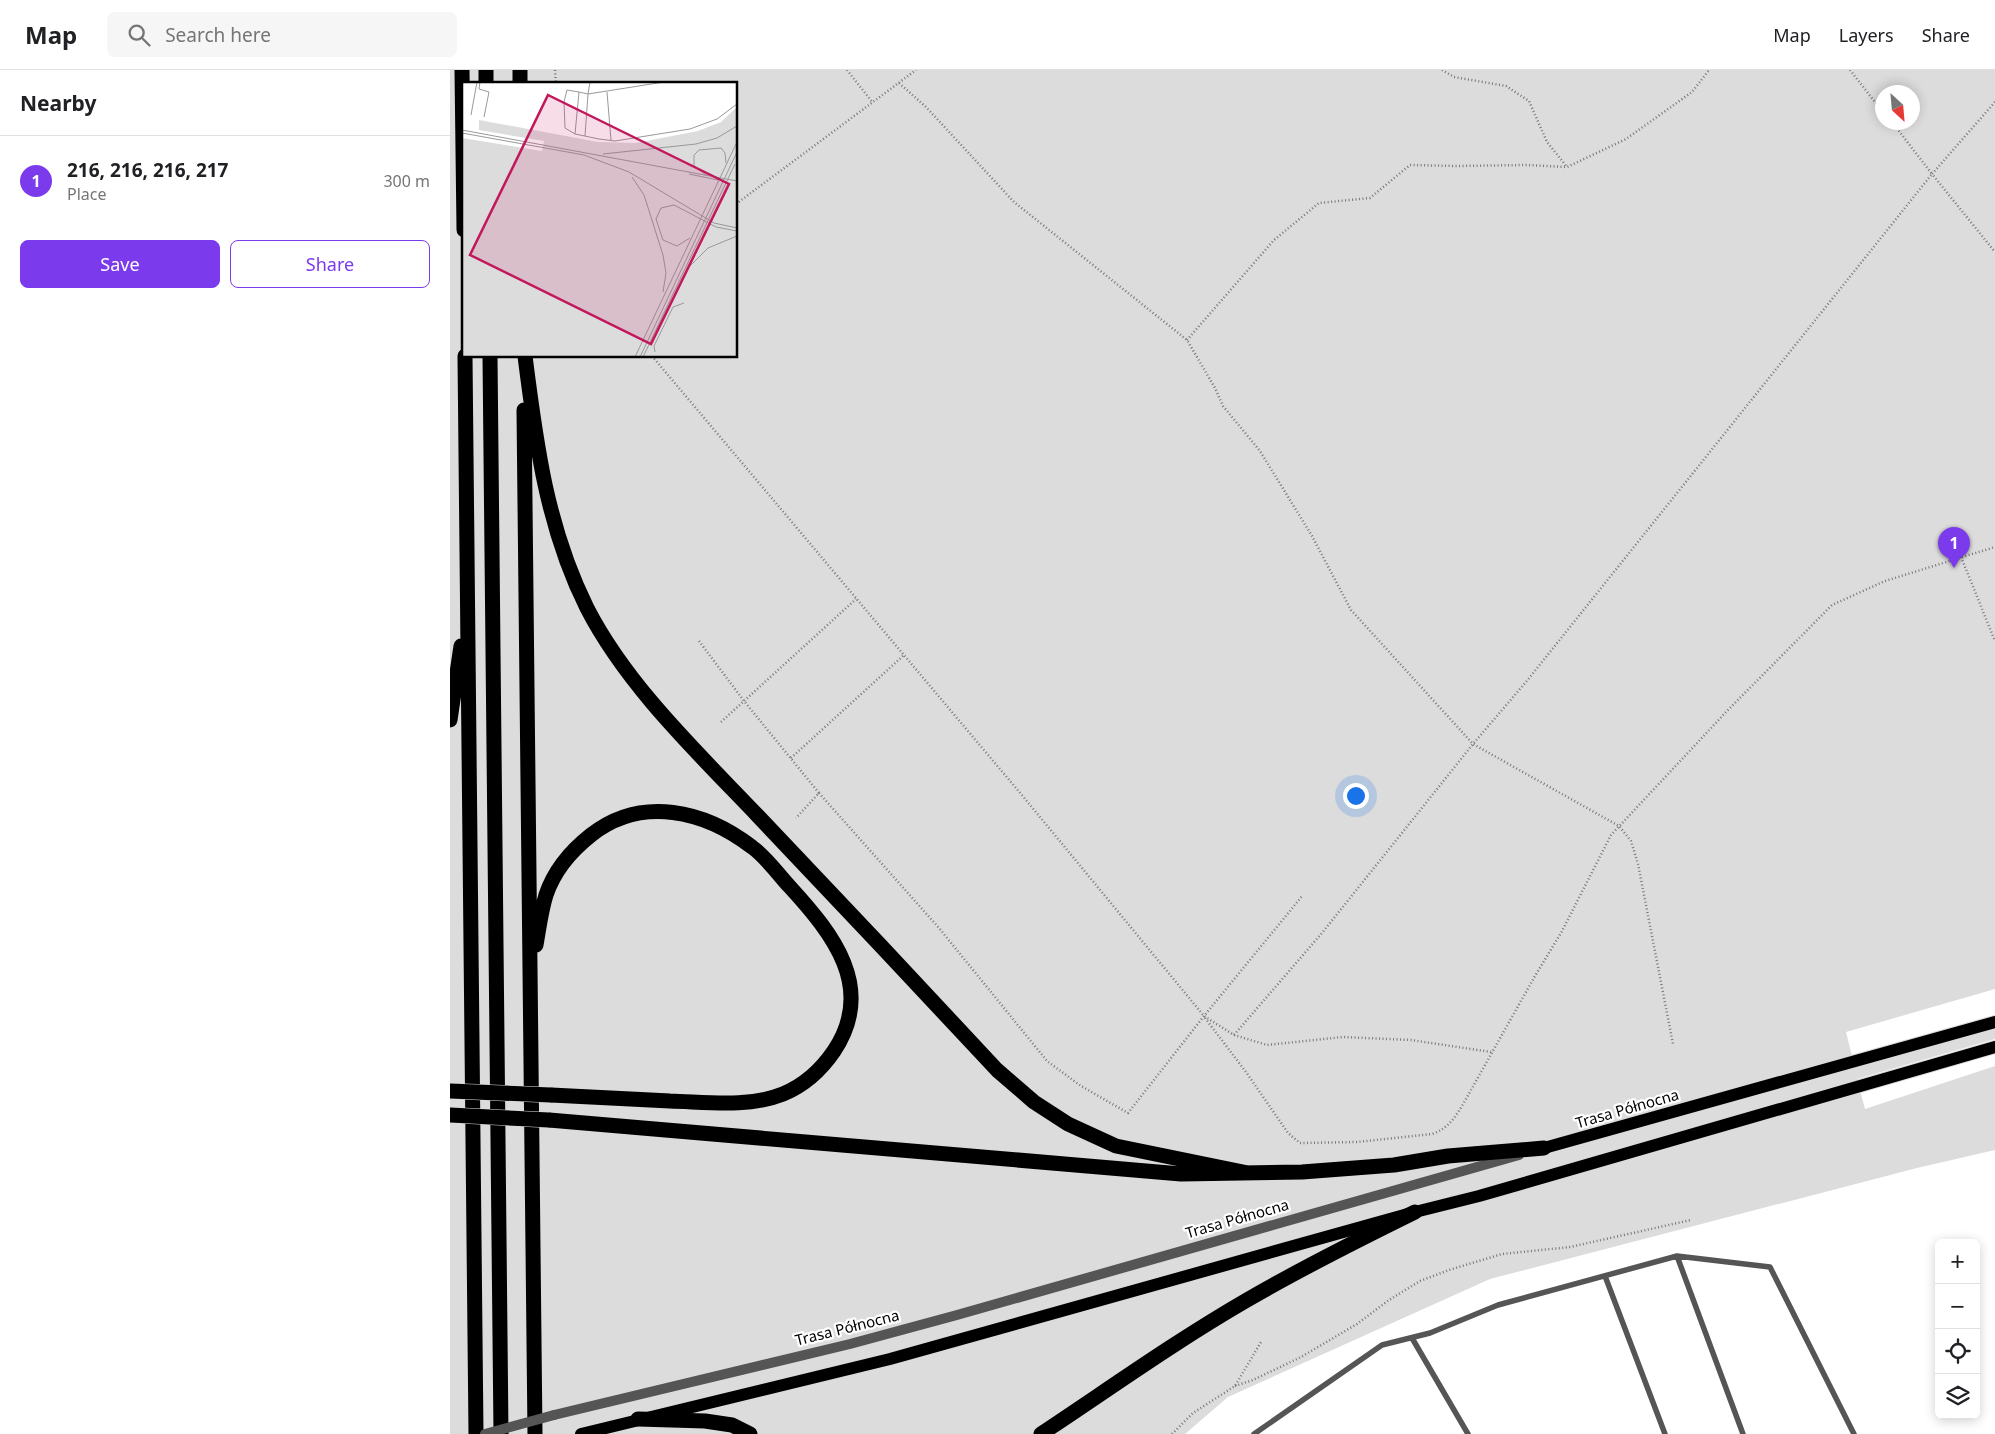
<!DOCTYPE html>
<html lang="en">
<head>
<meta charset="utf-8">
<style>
	:root { --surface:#fff; --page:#f6f6f6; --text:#202124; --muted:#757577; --line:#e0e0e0; --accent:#7c3aed }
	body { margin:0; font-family:"Noto Sans",sans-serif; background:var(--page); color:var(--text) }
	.controls { position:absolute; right:15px; bottom:15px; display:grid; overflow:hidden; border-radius:8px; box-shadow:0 2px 12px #0003 }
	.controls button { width:45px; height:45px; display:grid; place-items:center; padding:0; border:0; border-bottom:1px solid var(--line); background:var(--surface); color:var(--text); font:25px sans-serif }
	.compass { position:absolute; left:1425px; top:15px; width:45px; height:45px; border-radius:50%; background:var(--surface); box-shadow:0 2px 12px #0003; rotate:154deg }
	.you { position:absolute; left:905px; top:725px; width:18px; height:18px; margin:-12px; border:4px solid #fff; border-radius:50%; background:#1a73e8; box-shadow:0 0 0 8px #1a73e833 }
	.badge { display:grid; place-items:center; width:32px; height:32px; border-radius:50%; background:var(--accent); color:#fff; font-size:16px; font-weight:700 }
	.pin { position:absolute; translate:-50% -41px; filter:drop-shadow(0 1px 2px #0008) }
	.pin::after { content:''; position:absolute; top:26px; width:18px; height:15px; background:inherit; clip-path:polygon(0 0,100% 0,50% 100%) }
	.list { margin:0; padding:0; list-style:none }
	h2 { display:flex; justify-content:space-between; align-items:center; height:65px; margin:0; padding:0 20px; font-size:21px }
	h2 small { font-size:16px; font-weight:400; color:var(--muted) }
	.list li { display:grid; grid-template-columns:32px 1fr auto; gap:15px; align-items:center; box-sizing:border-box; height:90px; padding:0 20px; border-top:1px solid var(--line) }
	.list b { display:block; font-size:19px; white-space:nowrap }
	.list p { margin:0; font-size:16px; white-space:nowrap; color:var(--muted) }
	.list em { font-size:16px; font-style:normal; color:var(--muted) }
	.actions { display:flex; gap:10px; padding:15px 20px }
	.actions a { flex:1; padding:11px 0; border:1px solid var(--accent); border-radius:8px; text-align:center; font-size:18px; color:var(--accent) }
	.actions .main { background:var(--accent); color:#fff }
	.icon { flex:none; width:28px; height:28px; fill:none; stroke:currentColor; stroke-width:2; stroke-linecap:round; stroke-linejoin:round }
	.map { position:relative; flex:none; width:1545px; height:1364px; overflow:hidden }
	header { display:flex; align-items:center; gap:30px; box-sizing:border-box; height:70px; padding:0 25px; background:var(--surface); border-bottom:1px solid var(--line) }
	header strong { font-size:24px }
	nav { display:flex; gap:28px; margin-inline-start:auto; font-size:18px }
	.search { width:350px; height:45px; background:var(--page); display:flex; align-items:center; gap:12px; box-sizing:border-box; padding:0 18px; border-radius:8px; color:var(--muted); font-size:19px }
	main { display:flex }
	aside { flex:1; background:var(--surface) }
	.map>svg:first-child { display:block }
	.green { fill:#dcdcdc; fill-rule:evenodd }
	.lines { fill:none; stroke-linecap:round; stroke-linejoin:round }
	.primary-casing { stroke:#dbdbdb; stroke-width:14 }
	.motorway-casing { stroke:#dbdbdb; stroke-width:16 }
	.path { stroke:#777; stroke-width:2.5; stroke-dasharray:1 2.5; stroke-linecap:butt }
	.service { stroke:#555; stroke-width:5.5 }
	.tertiary { stroke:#555; stroke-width:10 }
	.primary { stroke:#000; stroke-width:12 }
	.motorway { stroke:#000; stroke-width:15 }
	.motorway-bridge-casing { stroke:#dbdbdb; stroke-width:16; stroke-linecap:butt }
	.tertiary-bridge { stroke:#555; stroke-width:10 }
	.motorway-bridge { stroke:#000; stroke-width:15 }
	.labels { text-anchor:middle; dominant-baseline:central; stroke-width:4.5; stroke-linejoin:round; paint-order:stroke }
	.street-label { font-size:15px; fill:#000; stroke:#fff }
	.inset-road { fill:none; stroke:#999; stroke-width:1 }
	.view { fill:#c2185b; fill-opacity:0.15; stroke:#c2185b; stroke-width:2.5 }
	.inset-edge { fill:none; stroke:#000; stroke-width:2.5 }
</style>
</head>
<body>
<header>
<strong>Map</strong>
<div class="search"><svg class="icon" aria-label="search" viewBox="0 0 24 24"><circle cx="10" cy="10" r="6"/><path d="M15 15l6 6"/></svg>Search here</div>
<nav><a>Map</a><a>Layers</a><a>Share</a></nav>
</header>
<main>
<aside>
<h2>Nearby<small></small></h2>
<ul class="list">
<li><span class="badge">1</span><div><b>216, 216, 216, 217</b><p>Place</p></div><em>300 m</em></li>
</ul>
<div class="actions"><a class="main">Save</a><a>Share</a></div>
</aside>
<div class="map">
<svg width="1545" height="1364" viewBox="0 0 1545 1364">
	<rect width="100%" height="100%" fill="#fff"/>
	<!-- green -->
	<path class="green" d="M0,0H1545V919L1396,962L1405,998L1545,958V969L1407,1009L1415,1039L1545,996V1080L1467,1098L1040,1209L778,1327L735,1364H0ZM14,14H286V286H14ZM1432,22H1462V52H1432Z"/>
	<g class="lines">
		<defs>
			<path id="primary" d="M1094,1078L1545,952
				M131,1364L440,1289L965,1142L1029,1126L1545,977"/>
			<path id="motorway" d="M12,0L14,160
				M70,0V14
				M36,14V0
				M15,286L26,1364
				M40,286L51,1364
				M75,286C86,374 97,458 137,538C177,616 248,683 308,746C388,830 468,915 547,1000L584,1032L618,1054L666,1076L798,1103
				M74,340L85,1364
				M0,650L11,576
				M86,875C89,858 91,841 96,825C104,801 122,780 141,765C192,725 255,741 302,777C316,787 328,804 340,817C383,864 426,918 384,981C371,1000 355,1015 333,1024C298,1038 257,1032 220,1031C180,1029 141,1027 101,1025
				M99,1050L731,1104L852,1102L944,1095L998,1086L1094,1078
				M188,1349L255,1351L282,1355L300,1364
				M591,1364C659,1319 726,1271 797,1230C852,1198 908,1170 965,1142"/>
		</defs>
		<!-- primary casing -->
		<use href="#primary" class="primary-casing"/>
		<!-- motorway casing -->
		<use href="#motorway" class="motorway-casing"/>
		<!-- path -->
		<path class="path" d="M105,0L106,14
			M397,0L423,33
			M992,0L1004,7L1056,16L1079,31L1097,72L1117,97
			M1400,0L1432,41
			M449,13L476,37L564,132L737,270L765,318L773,336L810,381L862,466L901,540L1023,674L1169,756L1181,771L1188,794L1223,974
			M1545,32L1482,104L1545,182
			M286,134L466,0
			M737,270L824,170L869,133L920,128L960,95L1007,96L1076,95L1117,97L1176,69L1242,22L1259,0
			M202,286L571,724L754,946L784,965L872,863L1023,674L1076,612L1482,104L1442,52
			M1511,487L1545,571
			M249,571L294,631L369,723L346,748
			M271,652L406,529
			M341,688L454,585
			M369,723L489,858L597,991L631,1016L678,1043L754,946L853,825
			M755,948L796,1002L838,1063L850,1073L907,1072L982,1064C997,1059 1004,1049 1012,1036L1085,906L1111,863L1161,765L1277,641L1382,535L1435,511L1545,477
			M784,965L817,975L893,967L961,970L1041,982
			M785,1316L803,1310L851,1287L907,1254L939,1230L970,1211L999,1200L1052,1184L1120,1177L1241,1150
			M722,1364L743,1343L785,1316L811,1272"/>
		<!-- service -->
		<path class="service" d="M1227,1186L1320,1197L1404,1364
			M1155,1206L1215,1364
			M962,1268L1018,1364
			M804,1364L932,1275L980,1263L1048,1235L1227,1186L1293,1364"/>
		<!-- tertiary -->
		<path class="tertiary" d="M104,1345L400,1274L507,1245L1069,1085"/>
		<!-- primary -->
		<use href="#primary" class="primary"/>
		<!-- motorway -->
		<use href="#motorway" class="motorway"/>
		<defs>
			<path id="motorway-bridge" d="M0,1021L101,1025
				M0,1045L99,1050"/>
		</defs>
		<!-- motorway-bridge casing -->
		<use href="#motorway-bridge" class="motorway-bridge-casing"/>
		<!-- tertiary-bridge -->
		<path class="tertiary-bridge" d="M35,1364L104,1345"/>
		<!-- motorway-bridge -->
		<use href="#motorway-bridge" class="motorway-bridge"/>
	</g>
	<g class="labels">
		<!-- street labels -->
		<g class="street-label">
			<text transform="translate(1177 1038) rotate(-16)">Trasa Północna</text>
			<text transform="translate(787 1148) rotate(-16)">Trasa Północna</text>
			<text transform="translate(397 1257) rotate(-14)">Trasa Północna</text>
		</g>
	</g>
	<!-- overview -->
	<g transform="translate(12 12)">
		<rect width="275" height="275" fill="#fff"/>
		<path d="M275,25V275H0V56L80,69L82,59L17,48V38L136,60L174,61L236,49L259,40Z" fill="#dcdcdc"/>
		<path class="inset-road" d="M18,0L17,7L27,10L22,35M128,0L126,12L117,10L113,52L137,57L153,59L228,47L255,37L275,22M145,10L149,58M9,33L15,0M0,48L275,99M0,51L122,73M113,52L103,46L102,20L105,8L117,10M123,54L126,12L202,0M141,72L234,62L255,56L275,44M122,73L167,90L252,141L275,146M227,92L256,98M244,93L232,84V73L237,68L259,66L263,71L264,81M170,95L182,113L201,173L204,191L201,210M228,156L215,164L201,158L194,137L199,126L212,123L254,145L275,149M225,187L246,166L275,154M193,270L192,264L211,225L222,221M173,275L275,60M178,275L275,70M181,275L273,82"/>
		<path class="view" d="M86,13L267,102L189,262L8,173Z"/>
		<rect width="275" height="275" class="inset-edge"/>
	</g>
</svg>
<div class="controls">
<button>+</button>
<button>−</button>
<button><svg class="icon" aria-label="locate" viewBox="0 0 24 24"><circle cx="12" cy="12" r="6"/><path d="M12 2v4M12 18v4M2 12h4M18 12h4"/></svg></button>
<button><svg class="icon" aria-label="layers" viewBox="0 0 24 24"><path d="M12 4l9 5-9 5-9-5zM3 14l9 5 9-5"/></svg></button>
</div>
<svg class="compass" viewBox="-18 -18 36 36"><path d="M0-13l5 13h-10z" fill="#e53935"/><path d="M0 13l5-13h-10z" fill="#757577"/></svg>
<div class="you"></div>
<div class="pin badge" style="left:1504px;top:498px">1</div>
</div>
</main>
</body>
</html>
